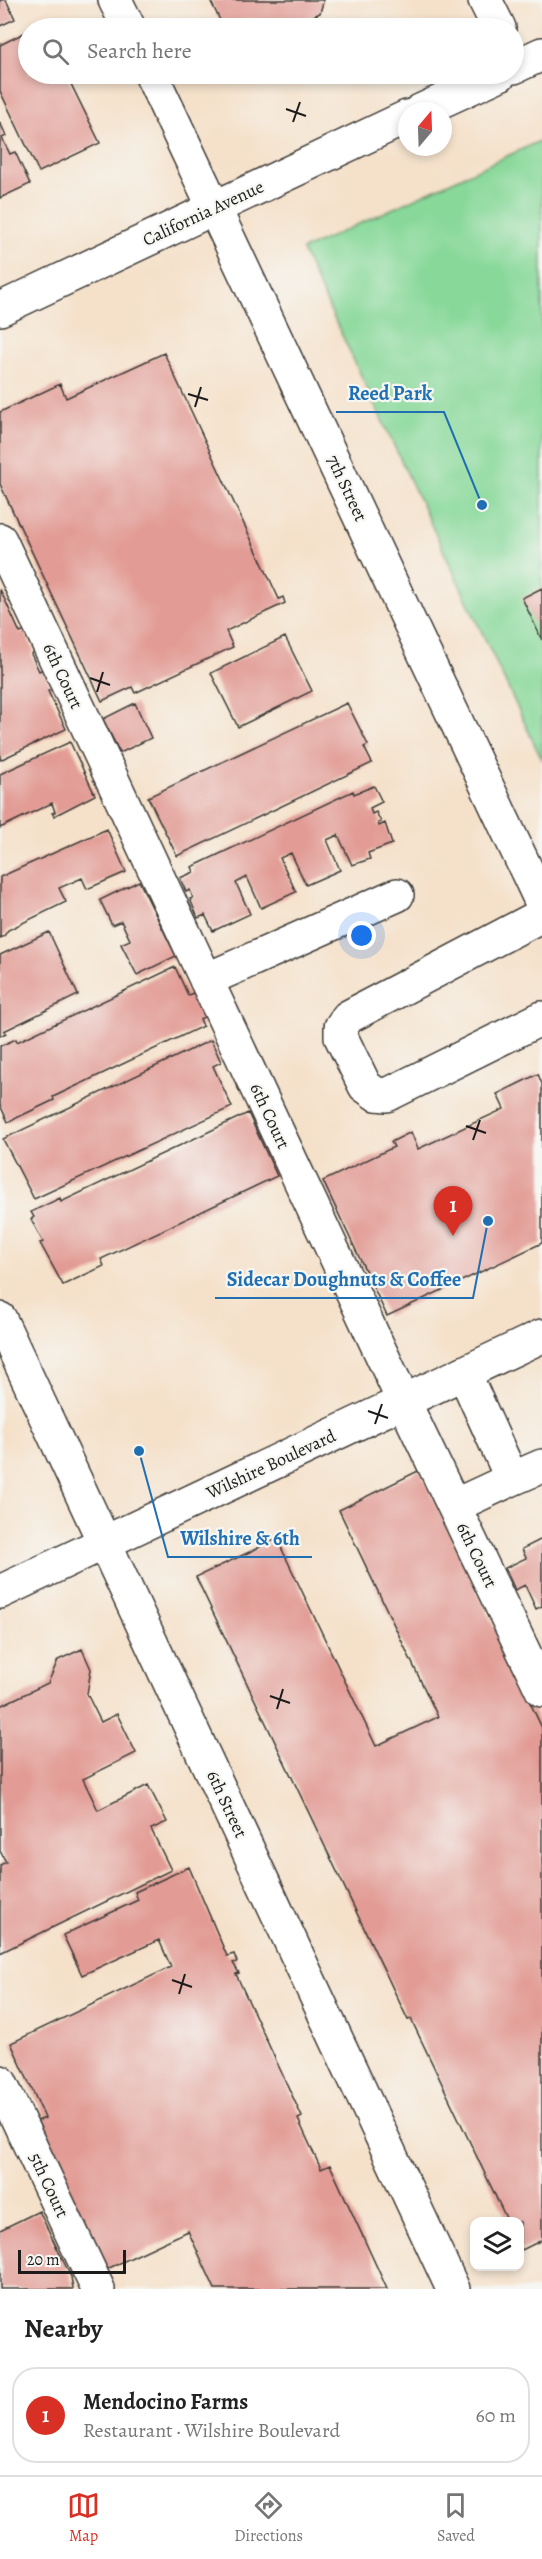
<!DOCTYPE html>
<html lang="en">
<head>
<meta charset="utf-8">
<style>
	:root { --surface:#fff; --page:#f6f6f6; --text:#222; --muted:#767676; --line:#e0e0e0; --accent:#d93025 }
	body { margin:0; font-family:Alegreya,serif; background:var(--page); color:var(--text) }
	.controls { position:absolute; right:18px; bottom:18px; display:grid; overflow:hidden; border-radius:12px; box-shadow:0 3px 9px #0003 }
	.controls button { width:54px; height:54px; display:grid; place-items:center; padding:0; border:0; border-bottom:2px solid var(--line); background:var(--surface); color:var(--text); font:30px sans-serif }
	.compass { position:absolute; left:398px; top:102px; width:54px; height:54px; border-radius:50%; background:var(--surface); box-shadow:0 3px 9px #0003; rotate:19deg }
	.scale { position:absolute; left:18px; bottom:15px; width:108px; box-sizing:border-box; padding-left:6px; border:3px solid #1c1c1c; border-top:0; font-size:16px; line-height:21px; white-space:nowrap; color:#1c1c1c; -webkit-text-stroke:4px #f6f6f2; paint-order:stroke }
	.you { position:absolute; left:362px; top:936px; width:21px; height:21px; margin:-15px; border:4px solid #fff; border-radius:50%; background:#1a73e8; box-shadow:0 0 0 9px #1a73e833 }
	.badge { display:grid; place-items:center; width:39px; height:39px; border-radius:50%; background:var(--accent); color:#fff; font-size:20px; font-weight:700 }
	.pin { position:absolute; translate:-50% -50px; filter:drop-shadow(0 2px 3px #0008) }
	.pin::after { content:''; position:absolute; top:32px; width:21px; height:18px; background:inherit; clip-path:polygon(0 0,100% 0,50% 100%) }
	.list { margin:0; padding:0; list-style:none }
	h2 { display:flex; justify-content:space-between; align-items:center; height:78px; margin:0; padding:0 24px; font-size:26px }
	h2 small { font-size:20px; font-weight:400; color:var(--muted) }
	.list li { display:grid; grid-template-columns:39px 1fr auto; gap:18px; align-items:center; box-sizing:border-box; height:96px; margin:0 12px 12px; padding:0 12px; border:2px solid var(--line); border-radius:24px }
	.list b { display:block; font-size:22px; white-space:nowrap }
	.list p { margin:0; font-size:20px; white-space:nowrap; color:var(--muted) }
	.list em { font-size:20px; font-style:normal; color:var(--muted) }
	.icon { flex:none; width:33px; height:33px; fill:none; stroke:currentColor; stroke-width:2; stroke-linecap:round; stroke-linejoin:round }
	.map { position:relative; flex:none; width:542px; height:2289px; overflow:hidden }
	.search { position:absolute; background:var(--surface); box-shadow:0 3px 9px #0003; left:18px; right:18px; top:18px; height:66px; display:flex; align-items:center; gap:15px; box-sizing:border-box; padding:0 21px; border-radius:33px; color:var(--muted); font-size:22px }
	.sheet { height:186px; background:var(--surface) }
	nav { display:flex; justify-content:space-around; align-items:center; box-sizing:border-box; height:84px; border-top:2px solid var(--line); background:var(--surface); font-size:16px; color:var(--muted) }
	nav a { display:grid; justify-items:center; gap:3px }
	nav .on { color:var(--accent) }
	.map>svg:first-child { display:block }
	.green { fill:#87d899; stroke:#527a5a; stroke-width:1.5 }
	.building { fill:#e29c95 }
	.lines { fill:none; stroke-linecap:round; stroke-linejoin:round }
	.minor-casing { stroke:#3d3a36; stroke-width:36 }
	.major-casing { stroke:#3d3a36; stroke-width:36 }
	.minor { stroke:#fff; stroke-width:33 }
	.major { stroke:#fff; stroke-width:33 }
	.ticks { fill:none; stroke:#1c1c1c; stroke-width:2 }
	.labels { text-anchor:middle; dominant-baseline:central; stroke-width:4.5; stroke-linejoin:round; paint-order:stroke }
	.street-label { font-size:18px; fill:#1c1c1c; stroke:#f6f6f2 }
	.leader { fill:none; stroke:#1f6fb2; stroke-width:2 }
	.callout-dot { fill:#1f6fb2; stroke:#f6f6f2; stroke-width:2 }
	.callout-label { font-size:20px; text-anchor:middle; font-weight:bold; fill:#1f6fb2; stroke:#f6f6f2; stroke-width:4.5; stroke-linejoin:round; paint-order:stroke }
</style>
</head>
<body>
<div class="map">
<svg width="542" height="2289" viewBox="0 0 542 2289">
	<rect width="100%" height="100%" fill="#f6f6f2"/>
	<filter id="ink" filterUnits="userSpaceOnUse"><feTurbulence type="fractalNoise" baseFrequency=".0167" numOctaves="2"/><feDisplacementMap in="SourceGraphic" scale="12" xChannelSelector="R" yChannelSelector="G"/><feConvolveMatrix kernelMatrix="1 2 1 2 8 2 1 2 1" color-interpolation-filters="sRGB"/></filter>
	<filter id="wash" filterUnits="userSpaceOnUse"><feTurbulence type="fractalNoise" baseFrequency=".008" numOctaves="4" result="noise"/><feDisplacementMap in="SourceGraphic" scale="24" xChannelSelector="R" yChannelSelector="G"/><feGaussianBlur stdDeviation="1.35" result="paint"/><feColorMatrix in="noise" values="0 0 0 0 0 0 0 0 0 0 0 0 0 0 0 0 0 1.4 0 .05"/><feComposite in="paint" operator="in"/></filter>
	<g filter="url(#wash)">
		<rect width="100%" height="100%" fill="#f5e1ca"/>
		<!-- green -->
		<path class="green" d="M542,140V760L302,250Z"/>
		<g id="blocks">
			<!-- building -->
			<path class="building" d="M0,0H6L15,19L0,26Z
				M210,0H323V2L320,13L288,28H224Z
				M28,31V74H66L100,143L39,172L0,91V45Z
				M0,122L6,136L2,138L10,154L15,152L30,184L0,198Z
				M164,353L279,599L283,597L285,603L226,631L233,647L135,693L132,687L102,701L0,484V412L60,384L66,398Z
				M542,588V640L522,598Z
				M0,589L20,633L25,631L34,652L31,654L39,671L43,669L52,689L48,691L66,729L0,760Z
				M285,637L312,691L238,727L211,673Z
				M135,703L151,738L120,753L103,719Z
				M347,703L368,745L364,747L372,763L177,856L148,797Z
				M70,742L95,795L54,816L52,813L55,812L52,803L0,828V774Z
				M374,786L382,802L370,808L372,814L376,812L381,822L378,823L379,826L385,823L392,844L368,853L370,859L352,865L338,835L327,840L340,870L306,885L291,853L280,858L296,892L261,908L247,877L236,883L250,914L213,931L205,915L198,918L190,899L193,898L190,890L186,892L180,878L194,872L192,867L353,791L354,794Z
				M107,829L126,872L87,889L82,878L59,888L66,902L8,930L4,936L0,938V877Z
				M139,881L176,956L137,975L121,944L130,940L121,921L112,925L100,900Z
				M49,932L78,995L4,1031L6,1033L0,1036V955Z
				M175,967L188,995L196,992L207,1015L200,1019L203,1026L53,1097L54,1100L8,1122L0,1105V1046L16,1039L17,1042Z
				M211,1040L221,1062L213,1066L232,1107L34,1199L3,1139Z
				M538,1074L542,1084V1243L387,1316L323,1181L394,1147L391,1142L411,1132L418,1149L504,1109L497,1094Z
				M248,1113L277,1176L101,1259L104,1266L63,1285L40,1243L43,1242L31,1219L34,1217L31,1212L60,1198L61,1202Z
				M420,1470L542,1728V2240L522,2250L520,2245V2222H508L411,2019L408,2020L196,1577L277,1539L376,1746L438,1717L339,1510Z
				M542,1539V1606L536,1609L525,1585L515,1590L505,1568L526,1558L522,1549Z
				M82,1649L91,1669L87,1694L101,1722L117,1714L136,1753L83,1779L98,1810L148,1785L167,1822L151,1829L171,1870L0,1953V1865L6,1862L0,1851V1706L48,1683L58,1660Z
				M189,1867L227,1956L234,1954L237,1962L233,1963L239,1973L236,1974L302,2117L298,2119L321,2169L330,2165L387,2289H215L188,2231L105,2270L35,2122L45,2118L11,2043L171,1967L159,1940L82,1975L63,1935L138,1900L135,1892Z
				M39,2211L71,2277L73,2289H0V2230Z"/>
		</g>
	</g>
	<g filter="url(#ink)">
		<use href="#blocks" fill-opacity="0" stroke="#3d3a36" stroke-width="1.5"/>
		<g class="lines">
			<defs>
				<path id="minor" d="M115,0L129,28
					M485,0L499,28
					M514,67L542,54
					M151,74L542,903
					M420,111L500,74
					M0,309L407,117
					M0,540L404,1402L542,1690
					M542,915L348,1017L341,1027V1037L365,1086L376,1094L387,1095L542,1018
					M206,980L397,895
					M0,1319L453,2289
					M512,1479L542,1466
					M454,1506L512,1479L464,1373
					M0,2082L98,2289"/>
				<path id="major" d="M0,1592L542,1336"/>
			</defs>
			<!-- minor casing -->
			<use href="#minor" class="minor-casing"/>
			<!-- major casing -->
			<use href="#major" class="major-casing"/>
			<!-- minor -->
			<use href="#minor" class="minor"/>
			<!-- major -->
			<use href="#major" class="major"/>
		</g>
	</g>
	<!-- ticks -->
	<path class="ticks" d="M286,109L306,116M293,122L300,102M188,394L208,400M195,407L201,387M90,678L110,685M97,692L103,672M466,1126L486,1133M473,1140L480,1120M368,1411L388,1418M375,1424L382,1404M270,1696L290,1703M277,1709L283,1689M172,1980L192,1987M179,1994L185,1974"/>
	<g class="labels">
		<!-- street labels -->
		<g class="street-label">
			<text transform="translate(203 213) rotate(-25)">California Avenue</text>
			<text transform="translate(347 488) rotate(65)">7th Street</text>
			<text transform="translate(63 676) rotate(65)">6th Court</text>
			<text transform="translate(270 1116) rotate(65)">6th Court</text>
			<text transform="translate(271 1464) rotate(-25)">Wilshire Boulevard</text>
			<text transform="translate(477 1555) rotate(64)">6th Court</text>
			<text transform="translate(227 1804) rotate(65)">6th Street</text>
			<text transform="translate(49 2185) rotate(65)">5th Court</text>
		</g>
	</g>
	<!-- callouts -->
	<path class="leader" d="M482 505L444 412H336M488 1221L473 1298H215M139 1451L168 1557H312"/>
	<g class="callout-dot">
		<circle cx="482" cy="505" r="6"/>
		<circle cx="488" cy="1221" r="6"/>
		<circle cx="139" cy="1451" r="6"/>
	</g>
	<g class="callout-label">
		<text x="390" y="400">Reed Park</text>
		<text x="344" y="1286">Sidecar Doughnuts &amp; Coffee</text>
		<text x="240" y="1545">Wilshire &amp; 6th</text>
	</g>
</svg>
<div class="controls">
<button><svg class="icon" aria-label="layers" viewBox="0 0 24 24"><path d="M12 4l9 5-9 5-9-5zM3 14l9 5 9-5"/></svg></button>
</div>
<svg class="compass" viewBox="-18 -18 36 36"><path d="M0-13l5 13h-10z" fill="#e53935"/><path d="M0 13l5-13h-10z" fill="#767676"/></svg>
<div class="scale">20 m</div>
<div class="you"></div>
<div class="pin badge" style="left:453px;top:1236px">1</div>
<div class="search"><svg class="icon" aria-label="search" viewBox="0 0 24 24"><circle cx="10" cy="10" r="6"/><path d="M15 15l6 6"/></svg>Search here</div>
</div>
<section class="sheet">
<h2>Nearby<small></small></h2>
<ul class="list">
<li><span class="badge">1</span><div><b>Mendocino Farms</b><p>Restaurant · Wilshire Boulevard</p></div><em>60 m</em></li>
</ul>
</section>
<nav>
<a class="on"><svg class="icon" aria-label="map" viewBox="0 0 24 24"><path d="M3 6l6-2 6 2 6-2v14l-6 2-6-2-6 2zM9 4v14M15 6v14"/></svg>Map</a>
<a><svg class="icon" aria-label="directions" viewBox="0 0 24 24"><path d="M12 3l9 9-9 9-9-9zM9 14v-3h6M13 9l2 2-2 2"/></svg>Directions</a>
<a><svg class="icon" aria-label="saved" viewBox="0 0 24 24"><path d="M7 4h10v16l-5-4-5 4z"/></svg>Saved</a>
</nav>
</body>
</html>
